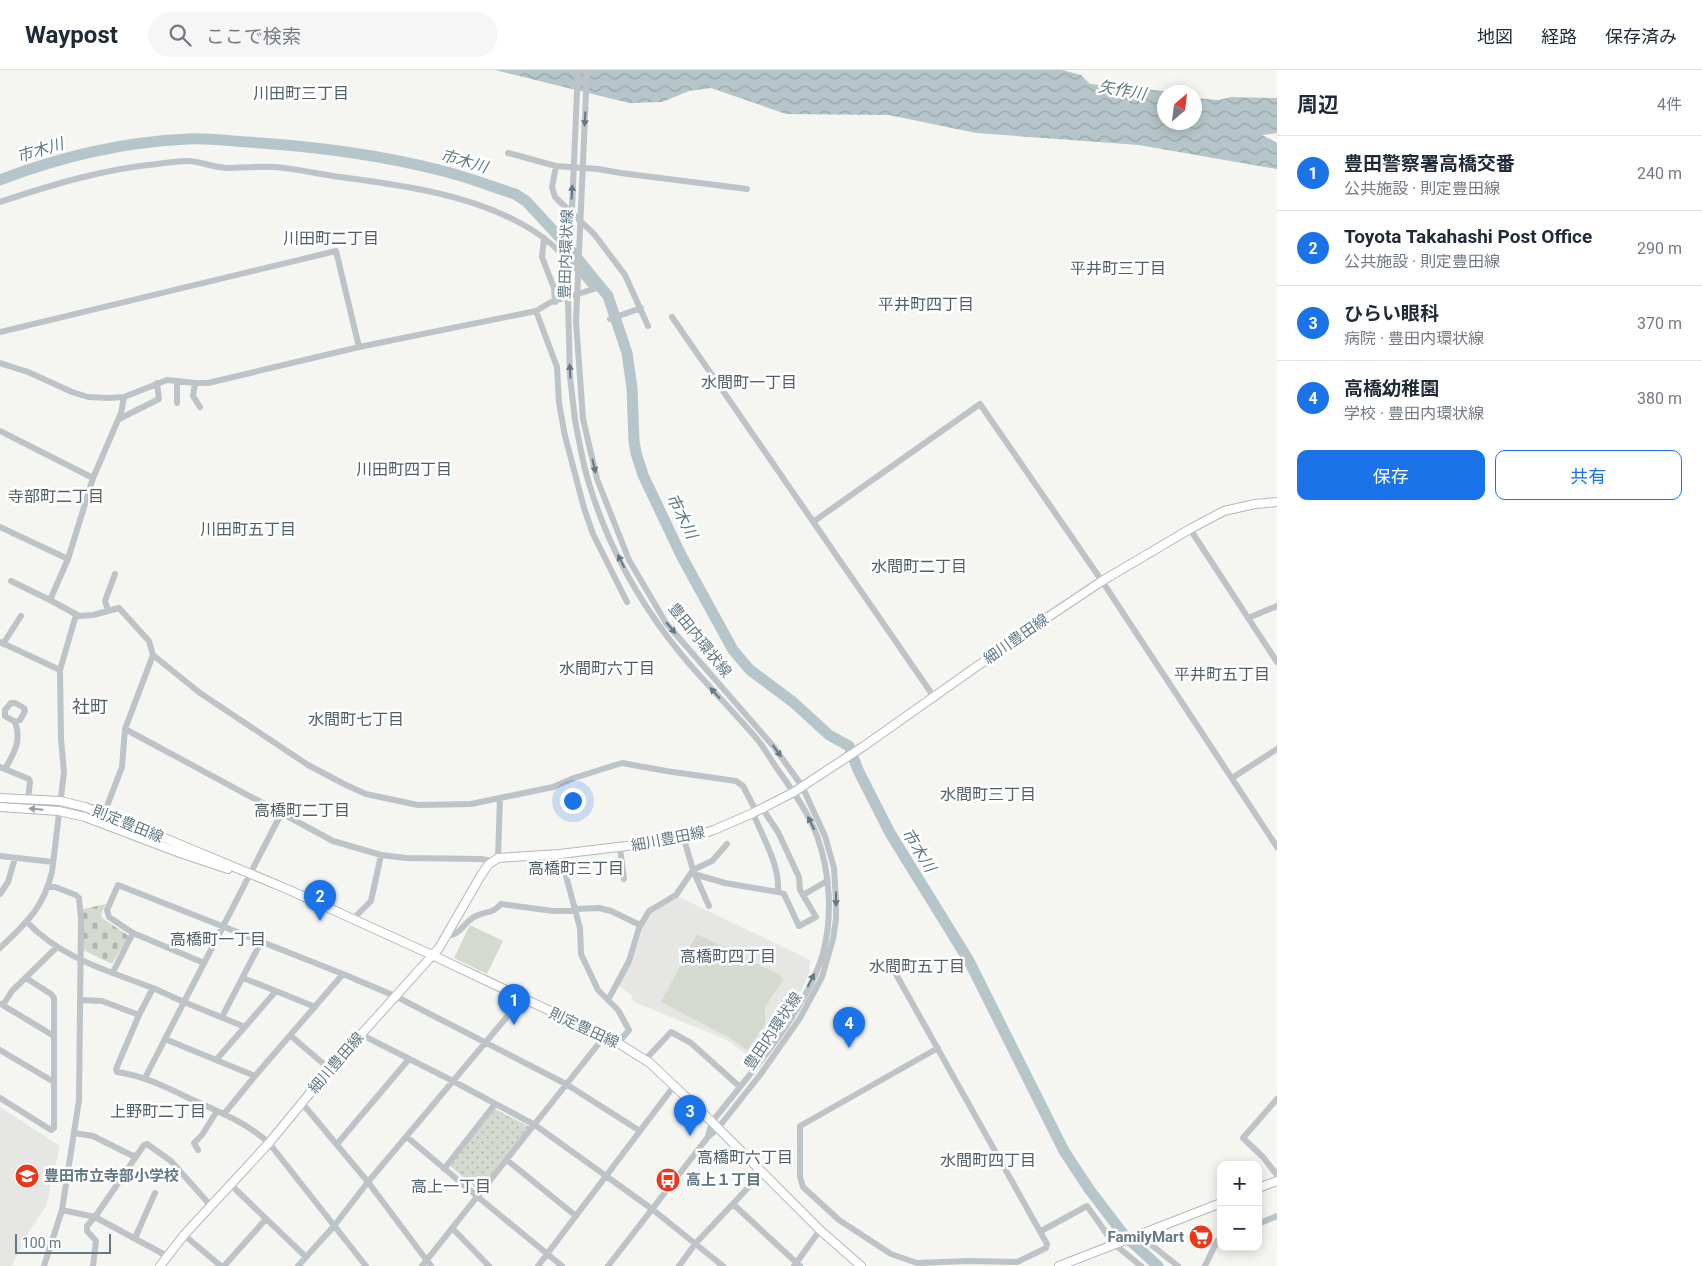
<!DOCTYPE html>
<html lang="ja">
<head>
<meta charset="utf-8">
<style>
	:root { --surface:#fff; --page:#f6f6f7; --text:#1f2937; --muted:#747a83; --line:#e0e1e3; --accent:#1a73e8 }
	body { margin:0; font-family:Roboto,"Noto Sans JP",sans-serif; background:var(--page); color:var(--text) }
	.controls { position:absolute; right:15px; bottom:15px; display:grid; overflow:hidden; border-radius:10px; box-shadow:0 2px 12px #0003 }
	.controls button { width:45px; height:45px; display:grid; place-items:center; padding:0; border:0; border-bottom:1px solid var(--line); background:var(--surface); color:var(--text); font:25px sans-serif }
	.compass { position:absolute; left:1157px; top:15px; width:45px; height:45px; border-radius:50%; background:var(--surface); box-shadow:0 2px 12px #0003; rotate:28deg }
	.scale { position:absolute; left:15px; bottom:12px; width:96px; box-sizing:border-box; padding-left:5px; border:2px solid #627884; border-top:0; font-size:14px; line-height:18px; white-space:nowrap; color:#627884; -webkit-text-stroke:4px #fff; paint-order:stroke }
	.you { position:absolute; left:572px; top:730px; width:18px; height:18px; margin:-12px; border:4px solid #fff; border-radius:50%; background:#1a73e8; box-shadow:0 0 0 8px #1a73e833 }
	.badge { display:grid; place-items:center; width:32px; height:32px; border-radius:50%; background:var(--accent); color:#fff; font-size:16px; font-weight:700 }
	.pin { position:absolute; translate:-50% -41px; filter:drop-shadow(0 1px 2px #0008) }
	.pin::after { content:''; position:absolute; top:26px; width:18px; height:15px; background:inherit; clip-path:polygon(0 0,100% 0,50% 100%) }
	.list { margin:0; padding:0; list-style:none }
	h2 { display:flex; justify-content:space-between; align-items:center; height:65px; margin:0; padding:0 20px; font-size:21px }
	h2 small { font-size:16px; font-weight:400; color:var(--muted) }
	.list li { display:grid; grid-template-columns:32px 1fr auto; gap:15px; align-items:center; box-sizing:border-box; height:75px; padding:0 20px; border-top:1px solid var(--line) }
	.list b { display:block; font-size:19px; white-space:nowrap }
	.list p { margin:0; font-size:16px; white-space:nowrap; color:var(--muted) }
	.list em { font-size:16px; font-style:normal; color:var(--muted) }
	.actions { display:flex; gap:10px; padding:15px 20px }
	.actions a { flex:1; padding:11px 0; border:1px solid var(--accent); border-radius:10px; text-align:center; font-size:18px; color:var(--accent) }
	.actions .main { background:var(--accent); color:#fff }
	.icon { flex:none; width:28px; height:28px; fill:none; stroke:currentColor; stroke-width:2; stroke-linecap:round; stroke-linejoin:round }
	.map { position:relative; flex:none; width:1277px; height:1196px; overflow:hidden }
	header { display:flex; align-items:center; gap:30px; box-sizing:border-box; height:70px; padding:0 25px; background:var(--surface); border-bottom:1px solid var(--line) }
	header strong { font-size:24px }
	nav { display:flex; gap:28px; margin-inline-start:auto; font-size:18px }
	.search { width:350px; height:45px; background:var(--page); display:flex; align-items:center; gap:12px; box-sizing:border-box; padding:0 18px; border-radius:28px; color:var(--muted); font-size:19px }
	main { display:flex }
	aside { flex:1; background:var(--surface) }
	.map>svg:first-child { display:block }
	.built { fill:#e6e6e4 }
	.cemetery { fill:url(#cemetery-stones) }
	.park { fill:url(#park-dots) }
	.garden { fill:#d5dad0 }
	.water { fill:url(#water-waves) }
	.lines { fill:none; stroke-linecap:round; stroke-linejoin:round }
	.river { stroke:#b6c5c9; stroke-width:11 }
	.major-casing { stroke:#b3b8bc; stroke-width:10 }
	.minor { stroke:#bdc3c6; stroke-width:6 }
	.major { stroke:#fff; stroke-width:8 }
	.minor-bridge { stroke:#bdc3c6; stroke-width:6 }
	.oneway { fill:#627884 }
	.oneway2 { fill:#91a0a9 }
	.labels { text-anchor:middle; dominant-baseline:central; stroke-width:5; stroke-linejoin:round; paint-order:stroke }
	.street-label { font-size:15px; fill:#627884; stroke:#fff }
	.poi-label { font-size:15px; font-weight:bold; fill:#627884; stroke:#fff; text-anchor:start }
	.water-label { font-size:16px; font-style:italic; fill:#5e7b81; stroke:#fff }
	.neighbourhood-label { font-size:16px; fill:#516068; stroke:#fff }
	.quarter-label { font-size:18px; fill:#516068; stroke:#fff }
</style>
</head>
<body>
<header>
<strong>Waypost</strong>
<div class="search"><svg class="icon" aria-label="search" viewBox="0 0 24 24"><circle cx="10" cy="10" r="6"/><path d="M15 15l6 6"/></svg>ここで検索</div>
<nav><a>地図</a><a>経路</a><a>保存済み</a></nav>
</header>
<main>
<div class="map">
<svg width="1277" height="1196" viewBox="0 0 1277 1196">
	<defs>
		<pattern id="cemetery-stones" width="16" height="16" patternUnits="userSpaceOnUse" patternTransform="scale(1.25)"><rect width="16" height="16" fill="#d5dad0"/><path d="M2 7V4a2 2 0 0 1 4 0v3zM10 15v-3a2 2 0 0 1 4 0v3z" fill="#b0b6ae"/></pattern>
		<pattern id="park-dots" width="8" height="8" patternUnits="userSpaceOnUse" patternTransform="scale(1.25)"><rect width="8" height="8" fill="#d5dad0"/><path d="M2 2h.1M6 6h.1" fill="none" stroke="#b0b6ae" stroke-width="1.8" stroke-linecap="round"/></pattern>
		<pattern id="water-waves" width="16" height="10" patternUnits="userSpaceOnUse" patternTransform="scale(1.25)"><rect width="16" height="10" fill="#b6c5c9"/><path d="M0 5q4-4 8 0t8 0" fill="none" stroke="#97a5a9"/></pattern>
	</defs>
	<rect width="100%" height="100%" fill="#f5f5f1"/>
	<!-- built -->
	<path class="built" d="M675,825L810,890L809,903L798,928L754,990L727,970L634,932L631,925L618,915L630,893L641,864L644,851L657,835Z
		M0,1037L60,1076L46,1136L26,1166L12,1196H0Z"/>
	<!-- cemetery -->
	<path class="cemetery" d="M106,834L101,844L102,848L129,866L112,894L83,880V839Z"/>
	<!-- park -->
	<path class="park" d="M495,1039L530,1057L478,1120L449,1095Z"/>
	<!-- garden -->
	<path class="garden" d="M470,855L503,871L487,904L454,888Z
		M697,864L780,905L783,910L765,937V955L747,980L730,968L661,932Z"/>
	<!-- water -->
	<path class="water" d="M495,0H1062L1081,5L1090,14L1173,22H1164V52H1194L1195,28L1219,30L1231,27L1277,28V63L1262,65L1277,73V99L1139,75L976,63L889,45L786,44L711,18L689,21L662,32L629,33Z"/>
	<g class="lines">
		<!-- river -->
		<path class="river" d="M0,110C59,87 124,72 188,69C208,68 229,71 248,72C312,76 377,84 439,100C465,106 490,116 515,124L526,131L563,171L608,226L627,283L632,318L634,371L636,383L643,405L682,487L733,580L750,600L793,632L829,665L849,676L858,700L890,763L969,891L1064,1081L1089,1119L1124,1165L1158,1196"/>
		<defs>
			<path id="major" d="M0,728L60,731L85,737L138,757L287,819L432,885L618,973L650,993L712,1052L820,1160L861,1196
				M0,737L59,741L85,747L180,783L228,799
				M1258,1118L1277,1111
				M160,1196L184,1165L269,1073L329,1000L439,878L480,807L488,795L498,788L560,784L684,769L714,760L753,743L794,722L864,676L1027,561L1102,511L1190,459L1224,441L1255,434L1277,432
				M1059,1196L1221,1133"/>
		</defs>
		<!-- major casing -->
		<use href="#major" class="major-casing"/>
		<!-- minor -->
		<path class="minor" d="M508,83L556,96L598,99L621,103L747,119
			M556,96L552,117L555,127L594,164L625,205L648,256
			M0,132C51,115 103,99 157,94C167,93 177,91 187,91C201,91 214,98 228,98C243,98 258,96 273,97C293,98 313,103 333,106C395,114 466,123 522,154C552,170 573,194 594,219L551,232L536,241L359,277L208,313H195L167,310L124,327L108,328L88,327L72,322L28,302L0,293
			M544,168L542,187L554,218L555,232
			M536,241L557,297L559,333L565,366L584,438L593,464L627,532
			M672,247L934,627
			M610,249L641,238
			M0,262L336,181L359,277
			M177,311V333
			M195,313L193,326L200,337
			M124,327L121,343L93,408L68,489L50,530L79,546L93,545L119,538L149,571L153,585L200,623L308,695L346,715L366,724L418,735L471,734L553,717L574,708L622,693L666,701L736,711L743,716L756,741
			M119,349L159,329L157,313
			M583,349L597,409L629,490L666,553L774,677L802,716L825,766L834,798L836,830V849L833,869L822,907L800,948L760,1005L718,1058L708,1067L608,1196
			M575,350C579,370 582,390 588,410C602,458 624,504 652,545C682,591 722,628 757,669C765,679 771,690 778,700C793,721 808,742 817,766C830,802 833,846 823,883C807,940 749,1005 712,1052L708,1066
			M0,361L93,408
			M813,452L980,334L1102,511L1277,777
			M0,457L68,489
			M1190,459L1277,592
			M11,511L50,530
			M108,540L105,531L115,504
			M1248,548L1277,536
			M0,572L60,600
			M3,574L21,546
			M125,659L333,771L381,785L406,788L481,789L493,791
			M0,697L29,709L30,712L28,729
			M5,699C14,683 22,671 15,652L5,646V640L11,633H15L24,638L25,641L20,650L15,652
			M1232,708L1277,679
			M753,743C763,768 780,795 778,822L784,824L799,856L816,847L800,820L799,807L778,762L762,738
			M104,744L122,697L125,659L153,585
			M281,744L184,932L153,918L139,945L116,999L117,1002C145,1006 168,1018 193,1030C220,1042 247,1053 269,1073L366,1196
			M684,769L693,800L709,836
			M620,778L624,809
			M560,784L580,858L581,884L598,920L618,940L629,960L618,973
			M0,786L53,792
			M498,788L500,728
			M694,804L725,813L778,822
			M0,824L8,812L15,788
			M803,825L827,811
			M353,849L371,831L381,785
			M27,852C61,888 108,901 153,918
			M446,866C462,865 463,852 476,846C488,840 491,845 501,834L553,841H571L576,839L599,838L611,841L640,855
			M0,878C26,853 43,839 52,802L64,702L61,669L60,600L76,545
			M204,893L133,863L109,847L107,840L118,815L343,904
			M892,897L1047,1174L1046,1178L1017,1192L968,1191L917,1193L891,1184L839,1150L803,1117L800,1107V1056L938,978
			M113,902L133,863
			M243,908L276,921
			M80,930L102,931L139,945
			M608,930L629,891L639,858L649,841L676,825L693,800L712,791L727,774
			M1,934L54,966
			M3,935L12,921L56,878
			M222,947L261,872
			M360,964L453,1011L535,1055L652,1139L723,1196
			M291,966L326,996L329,1000
			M165,969L255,1006
			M0,980L54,1012
			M217,989L276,921L315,937
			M645,990L671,962L691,973L740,1017
			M145,1008L184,932L245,957
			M0,1028L51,1060L54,1058V928L51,924L26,908
			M1277,1029L1243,1068L1263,1087L1277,1105
			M302,1033L368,1112L431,1196
			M224,1044L255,1006L343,904L395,926L566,1014L640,1061
			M74,1063L93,1066L133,1086L136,1085
			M407,1067L478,1127L562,1196
			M337,1074L409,989
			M198,1080L194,1073L202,1065L217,1041
			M507,1090L576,1146
			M444,1099L495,1034
			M231,1115L306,1187
			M733,1134L800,1196
			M62,1140L95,1147L167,1186
			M1258,1154L1277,1146
			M452,1158L489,1196
			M1041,1161L1087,1136L1114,1174L1141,1196
			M1140,1164L1145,1170L1178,1196
			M184,1165L221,1196
			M135,1168L155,1123
			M44,1196L62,1140L79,1030L81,849L79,828L76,825L55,817H49
			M93,1196L96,1171L87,1161V1156L95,1147L144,1075L147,1074L171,1091L211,1136
			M224,1196L266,1149
			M298,1196L334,1156L368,1112L522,929
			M422,1196L604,967
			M538,1196L674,1016
			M679,1196L695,1174L762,1103
			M794,1196L820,1160
			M1205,1196L1217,1171L1221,1168"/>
		<!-- major -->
		<use href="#major" class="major"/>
		<!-- minor-bridge -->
		<path class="minor-bridge" d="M583,349L576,252L587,0
			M575,350L570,307L568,230L578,0"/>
	</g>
	<!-- one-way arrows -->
	<defs><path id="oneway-solid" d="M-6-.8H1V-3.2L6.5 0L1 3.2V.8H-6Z" transform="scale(1.25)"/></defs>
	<g class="oneway">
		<use href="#oneway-solid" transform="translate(585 49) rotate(93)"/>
		<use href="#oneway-solid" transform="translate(572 122) rotate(-87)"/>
		<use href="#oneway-solid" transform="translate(570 301) rotate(-93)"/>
		<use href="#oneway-solid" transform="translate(594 396) rotate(77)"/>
		<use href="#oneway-solid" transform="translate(621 491) rotate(-117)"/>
		<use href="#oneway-solid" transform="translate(671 558) rotate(50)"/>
		<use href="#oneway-solid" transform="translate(715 623) rotate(-132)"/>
		<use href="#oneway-solid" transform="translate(777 681) rotate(54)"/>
		<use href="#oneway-solid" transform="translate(811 753) rotate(-116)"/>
		<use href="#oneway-solid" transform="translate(836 829) rotate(90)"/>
		<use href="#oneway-solid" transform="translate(811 910) rotate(-63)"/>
	</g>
	<use class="oneway2" href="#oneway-solid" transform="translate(36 739) rotate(-175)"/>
	<!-- icons -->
	<defs>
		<symbol id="school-disc" viewBox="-11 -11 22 22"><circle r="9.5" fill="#ec371a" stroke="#fff"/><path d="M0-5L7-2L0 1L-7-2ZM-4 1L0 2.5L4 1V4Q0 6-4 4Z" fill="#fff"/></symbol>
		<symbol id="bus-disc" viewBox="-11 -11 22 22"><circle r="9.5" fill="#ec371a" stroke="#fff"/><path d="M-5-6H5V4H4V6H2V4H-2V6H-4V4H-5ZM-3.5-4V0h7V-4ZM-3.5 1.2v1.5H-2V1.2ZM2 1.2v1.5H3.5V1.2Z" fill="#fff"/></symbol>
		<symbol id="supermarket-disc" viewBox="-11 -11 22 22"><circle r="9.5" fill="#ec371a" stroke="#fff"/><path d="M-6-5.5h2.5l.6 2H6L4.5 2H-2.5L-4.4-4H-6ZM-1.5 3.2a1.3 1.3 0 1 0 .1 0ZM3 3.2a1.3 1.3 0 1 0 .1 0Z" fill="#fff"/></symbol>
	</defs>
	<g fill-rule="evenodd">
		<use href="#school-disc" x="13" y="1092" width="28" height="28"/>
		<use href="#bus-disc" x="654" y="1096" width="28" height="28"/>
		<use href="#supermarket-disc" x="1187" y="1153" width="28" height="28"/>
	</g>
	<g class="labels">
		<!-- street labels -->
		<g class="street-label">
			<text transform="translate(566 184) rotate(-88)">豊田内環状線</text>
			<text transform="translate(1016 569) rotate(-35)">細川豊田線</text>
			<text transform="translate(700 570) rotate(51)">豊田内環状線</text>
			<text transform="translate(128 754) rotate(22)">則定豊田線</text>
			<text transform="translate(668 769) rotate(-11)">細川豊田線</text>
			<text transform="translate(584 958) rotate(25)">則定豊田線</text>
			<text transform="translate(773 961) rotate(-56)">豊田内環状線</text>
			<text transform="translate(336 993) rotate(-49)">細川豊田線</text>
		</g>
		<!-- poi labels -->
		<g class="poi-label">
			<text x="44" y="1106">豊田市立寺部小学校</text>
			<text x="686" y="1110">高上１丁目</text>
			<text x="1184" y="1167" text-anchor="end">FamilyMart</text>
		</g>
		<!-- water labels -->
		<g class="water-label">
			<text transform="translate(1122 20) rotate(10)">矢作川</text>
			<text transform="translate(40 80) rotate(-17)">市木川</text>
			<text transform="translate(464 91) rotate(16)">市木川</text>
			<text transform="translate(682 446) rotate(63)">市木川</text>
			<text transform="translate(919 780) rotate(58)">市木川</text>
		</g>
		<!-- neighbourhood labels -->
		<g class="neighbourhood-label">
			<text x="301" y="23">川田町三丁目</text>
			<text x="331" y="168">川田町二丁目</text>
			<text x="1118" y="198">平井町三丁目</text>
			<text x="926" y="234">平井町四丁目</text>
			<text x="749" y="312">水間町一丁目</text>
			<text x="404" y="399">川田町四丁目</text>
			<text x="56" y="426">寺部町二丁目</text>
			<text x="248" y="459">川田町五丁目</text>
			<text x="919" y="496">水間町二丁目</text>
			<text x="607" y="598">水間町六丁目</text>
			<text x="1222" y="604">平井町五丁目</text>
			<text x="356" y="649">水間町七丁目</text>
			<text x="988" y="724">水間町三丁目</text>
			<text x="302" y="740">高橋町二丁目</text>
			<text x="576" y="798">高橋町三丁目</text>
			<text x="218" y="869">高橋町一丁目</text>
			<text x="728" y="886">高橋町四丁目</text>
			<text x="917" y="896">水間町五丁目</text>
			<text x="158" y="1041">上野町二丁目</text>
			<text x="745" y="1087">高橋町六丁目</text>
			<text x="988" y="1090">水間町四丁目</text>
			<text x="451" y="1116">高上一丁目</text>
		</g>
		<!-- quarter labels -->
		<g class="quarter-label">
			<text x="90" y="636">社町</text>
		</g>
	</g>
</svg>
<div class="controls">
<button>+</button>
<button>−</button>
</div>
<svg class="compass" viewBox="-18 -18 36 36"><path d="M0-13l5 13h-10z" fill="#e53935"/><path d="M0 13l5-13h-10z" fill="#747a83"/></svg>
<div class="scale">100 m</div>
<div class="you"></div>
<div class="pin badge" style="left:514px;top:955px">1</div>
<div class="pin badge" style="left:320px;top:851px">2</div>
<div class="pin badge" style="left:690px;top:1066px">3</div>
<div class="pin badge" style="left:849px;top:978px">4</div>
</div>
<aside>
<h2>周辺<small>4件</small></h2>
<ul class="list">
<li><span class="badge">1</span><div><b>豊田警察署高橋交番</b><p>公共施設 · 則定豊田線</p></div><em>240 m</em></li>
<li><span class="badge">2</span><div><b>Toyota Takahashi Post Office</b><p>公共施設 · 則定豊田線</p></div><em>290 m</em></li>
<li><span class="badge">3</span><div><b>ひらい眼科</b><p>病院 · 豊田内環状線</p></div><em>370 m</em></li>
<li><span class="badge">4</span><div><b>高橋幼稚園</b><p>学校 · 豊田内環状線</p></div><em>380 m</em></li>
</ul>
<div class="actions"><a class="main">保存</a><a>共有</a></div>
</aside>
</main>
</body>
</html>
